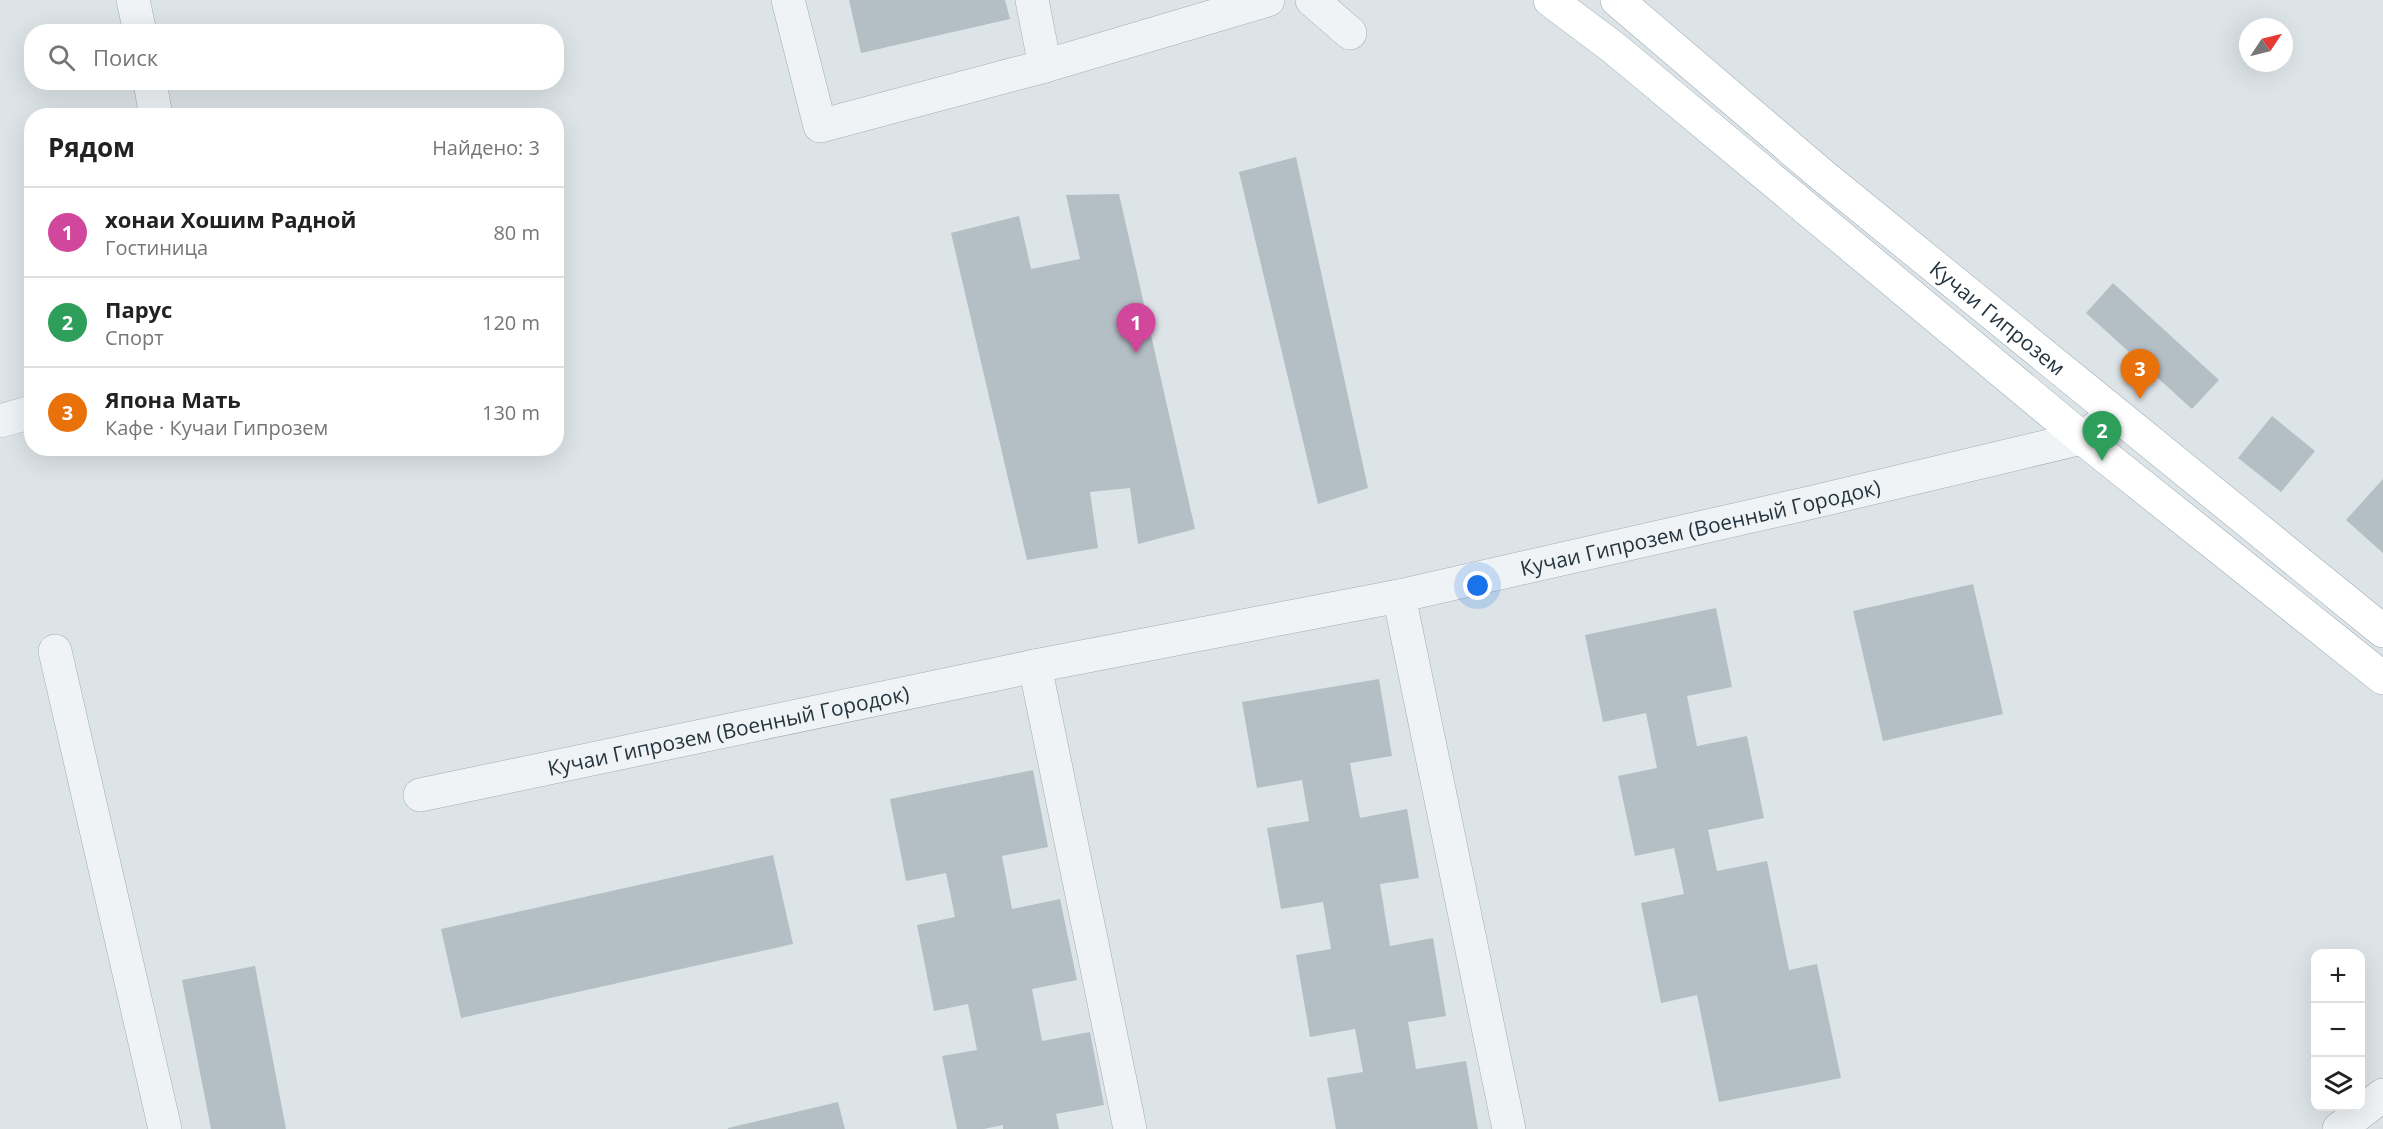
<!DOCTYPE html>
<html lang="ru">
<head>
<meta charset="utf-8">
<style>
	:root { --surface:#fff; --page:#f6f6f6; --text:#222; --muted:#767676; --line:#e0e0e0; --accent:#1a73e8 }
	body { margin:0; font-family:"Open Sans",sans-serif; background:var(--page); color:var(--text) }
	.controls { position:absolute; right:18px; bottom:18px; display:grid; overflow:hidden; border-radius:12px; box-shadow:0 6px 24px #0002 }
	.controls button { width:54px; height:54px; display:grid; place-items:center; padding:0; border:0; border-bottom:2px solid var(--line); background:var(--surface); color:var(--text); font:30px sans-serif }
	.compass { position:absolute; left:2239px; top:18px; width:54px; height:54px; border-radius:50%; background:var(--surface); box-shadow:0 6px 24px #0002; rotate:55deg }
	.you { position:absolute; left:1478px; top:586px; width:21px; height:21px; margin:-15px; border:4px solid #fff; border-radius:50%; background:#1a73e8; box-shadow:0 0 0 9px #1a73e833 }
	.badge { display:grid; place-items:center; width:39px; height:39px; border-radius:50%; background:var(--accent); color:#fff; font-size:20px; font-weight:700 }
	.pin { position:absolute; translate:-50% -50px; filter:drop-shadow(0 2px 3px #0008) }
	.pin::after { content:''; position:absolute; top:32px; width:21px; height:18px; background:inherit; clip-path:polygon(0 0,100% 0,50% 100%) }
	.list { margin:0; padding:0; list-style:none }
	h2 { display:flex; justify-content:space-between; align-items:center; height:78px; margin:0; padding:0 24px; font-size:26px }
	h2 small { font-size:20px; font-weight:400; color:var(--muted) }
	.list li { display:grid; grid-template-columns:39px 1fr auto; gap:18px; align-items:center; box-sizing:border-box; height:90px; padding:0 24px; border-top:2px solid var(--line) }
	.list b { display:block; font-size:22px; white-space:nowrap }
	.list p { margin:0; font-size:20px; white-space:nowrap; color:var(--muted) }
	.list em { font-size:20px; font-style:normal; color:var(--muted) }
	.icon { flex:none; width:33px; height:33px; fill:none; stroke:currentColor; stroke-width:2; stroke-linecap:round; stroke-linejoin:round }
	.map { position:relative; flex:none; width:2383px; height:1129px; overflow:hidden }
	.search { position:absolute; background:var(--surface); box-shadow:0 6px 24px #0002; left:24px; top:24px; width:540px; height:66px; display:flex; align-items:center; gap:15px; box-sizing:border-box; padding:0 21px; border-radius:24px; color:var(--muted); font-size:22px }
	.panel { position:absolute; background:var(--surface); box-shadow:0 6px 24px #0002; left:24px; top:108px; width:540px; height:348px; border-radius:24px }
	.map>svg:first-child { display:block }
	.building { fill:#b4bec5 }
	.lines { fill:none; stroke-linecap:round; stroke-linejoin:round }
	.minor-casing { stroke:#a2acb2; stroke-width:34 }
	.major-casing { stroke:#9babb5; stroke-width:34 }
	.minor { stroke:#f0f3f6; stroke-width:33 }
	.major { stroke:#fff; stroke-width:33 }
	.labels { text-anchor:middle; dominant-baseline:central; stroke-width:6; stroke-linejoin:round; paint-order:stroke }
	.street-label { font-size:21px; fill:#253540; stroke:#ecf2f6 }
</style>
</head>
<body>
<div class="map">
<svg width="2383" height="1129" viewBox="0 0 2383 1129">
	<rect width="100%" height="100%" fill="#dde4e8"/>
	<!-- building -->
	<path class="building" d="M849,0H1005L1010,19L861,53Z
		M1296,157L1368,488L1318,504L1239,172Z
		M1119,194L1195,529L1138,544L1130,488L1090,492L1098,548L1027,560L951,233L1019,216L1031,269L1080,259L1066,195Z
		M2113,283L2219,380L2192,409L2086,313Z
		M2272,416L2315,451L2281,492L2238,458Z
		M2383,479V553L2346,520Z
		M1973,584L2003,714L1883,741L1853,611Z
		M1716,608L1732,687L1687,696L1697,746L1747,736L1764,818L1708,830L1717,871L1767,861L1789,970L1817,964L1841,1078L1719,1102L1697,995L1661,1003L1641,903L1684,894L1674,848L1635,856L1618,776L1657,768L1646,713L1603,722L1585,635Z
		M1379,679L1392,756L1350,763L1360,818L1407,809L1419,878L1380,884L1390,946L1433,938L1446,1016L1408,1022L1416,1069L1466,1061L1478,1129H1336L1327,1078L1363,1072L1355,1029L1310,1037L1296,955L1331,949L1323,902L1281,909L1267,828L1309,821L1302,780L1257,788L1242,702Z
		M1033,770L1048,847L1002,856L1012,909L1060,899L1077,980L1032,989L1042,1041L1090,1032L1104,1105L1056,1114L1059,1129H1003V1125L984,1129H957L942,1056L977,1050L968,1004L934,1011L917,925L955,917L946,873L906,881L890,799Z
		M773,855L793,944L461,1018L441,929Z
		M255,966L286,1129H211L182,980Z
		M838,1102L845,1129H728V1128Z"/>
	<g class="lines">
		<defs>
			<g id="minor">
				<path d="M133,0L140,32"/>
				<path d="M788,0L820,126L1045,66L1032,0"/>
				<path d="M1312,0L1350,33"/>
				<path d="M1045,66L1268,0"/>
				<path d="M150,82L156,116"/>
				<path d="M0,421L32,412"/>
				<path d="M1399,596L1509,1129"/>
				<path d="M55,651L165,1129"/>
				<path d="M1035,666L1130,1129"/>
				<path id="s1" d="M420,795L1035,666L1399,596L1809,503L2082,438L2115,414"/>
				<path d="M2339,1129L2383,1095"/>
			</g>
			<g id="major">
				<path d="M1550,0L1614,48L2082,438L2383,678"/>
				<path id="s2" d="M1617,0L1822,175L2383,631"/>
			</g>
		</defs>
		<!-- minor casing -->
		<use href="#minor" class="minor-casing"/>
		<!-- major casing -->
		<use href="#major" class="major-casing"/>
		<!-- minor -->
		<use href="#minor" class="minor"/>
		<!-- major -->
		<use href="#major" class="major"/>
	</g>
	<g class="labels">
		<!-- street labels -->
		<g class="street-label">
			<text stroke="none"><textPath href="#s2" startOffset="496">Кучаи Гипрозем</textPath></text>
			<text stroke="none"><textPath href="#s1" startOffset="1308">Кучаи Гипрозем (Военный Городок)</textPath></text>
			<text stroke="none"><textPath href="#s1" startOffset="315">Кучаи Гипрозем (Военный Городок)</textPath></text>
		</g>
	</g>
</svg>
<div class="controls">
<button>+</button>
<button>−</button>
<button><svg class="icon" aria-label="layers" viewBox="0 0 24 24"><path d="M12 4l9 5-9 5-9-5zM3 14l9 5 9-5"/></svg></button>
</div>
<svg class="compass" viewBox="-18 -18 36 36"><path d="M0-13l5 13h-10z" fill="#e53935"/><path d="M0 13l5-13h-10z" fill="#767676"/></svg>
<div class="you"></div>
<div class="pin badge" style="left:1136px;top:353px;background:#d1479c">1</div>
<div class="pin badge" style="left:2102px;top:461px;background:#2e9e5b">2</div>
<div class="pin badge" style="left:2140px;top:399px;background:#e8710a">3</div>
<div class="search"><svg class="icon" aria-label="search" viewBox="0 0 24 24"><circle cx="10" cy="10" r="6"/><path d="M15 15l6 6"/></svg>Поиск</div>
<section class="panel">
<h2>Рядом<small>Найдено: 3</small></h2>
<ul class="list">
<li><span class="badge" style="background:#d1479c">1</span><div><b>хонаи Хошим Радной</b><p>Гостиница</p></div><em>80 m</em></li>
<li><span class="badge" style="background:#2e9e5b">2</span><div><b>Парус</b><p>Спорт</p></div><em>120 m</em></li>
<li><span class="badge" style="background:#e8710a">3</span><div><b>Япона Мать</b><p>Кафе · Кучаи Гипрозем</p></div><em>130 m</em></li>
</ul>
</section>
</div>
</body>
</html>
